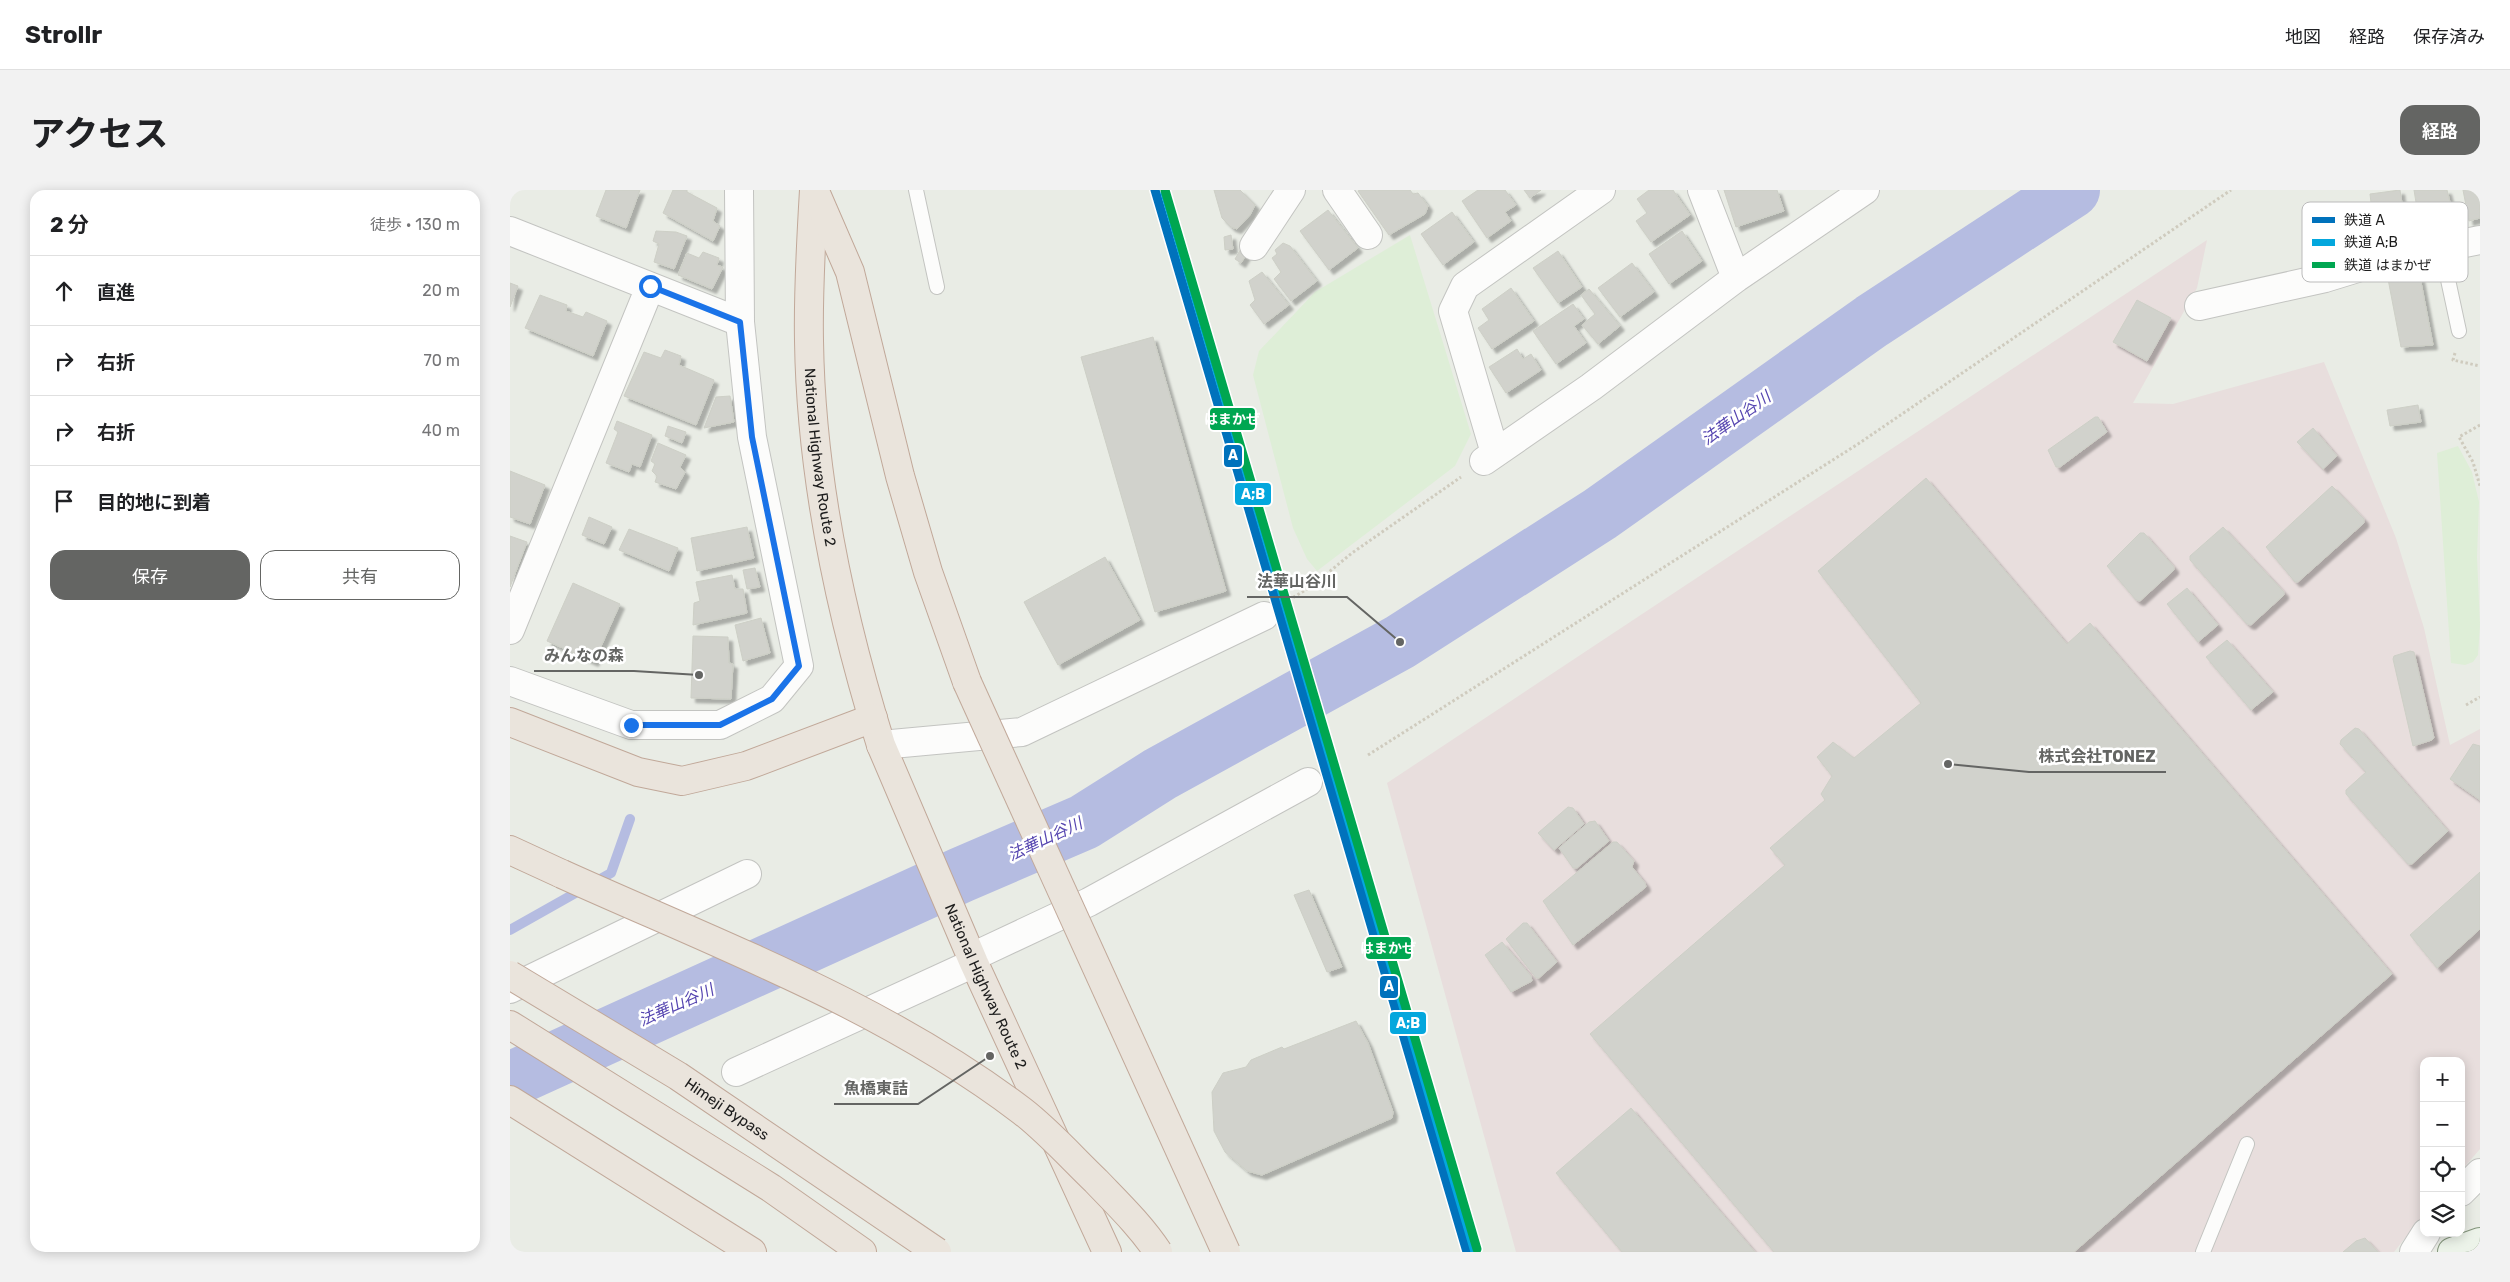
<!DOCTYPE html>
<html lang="ja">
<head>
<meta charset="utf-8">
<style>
	:root { --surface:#fff; --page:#f2f2f2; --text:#202124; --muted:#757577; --line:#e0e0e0; --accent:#646563 }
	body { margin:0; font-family:Rubik,"Noto Sans JP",sans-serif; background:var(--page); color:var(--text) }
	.controls { position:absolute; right:15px; bottom:15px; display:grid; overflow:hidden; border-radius:10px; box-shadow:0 2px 12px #0003 }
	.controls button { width:45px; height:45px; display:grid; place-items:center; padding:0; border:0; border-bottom:1px solid var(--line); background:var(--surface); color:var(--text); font:25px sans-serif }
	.stop { position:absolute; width:15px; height:15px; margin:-11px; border:4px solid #1a73e8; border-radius:50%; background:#fff }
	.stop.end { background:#1a73e8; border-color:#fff; box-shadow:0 1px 5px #0008 }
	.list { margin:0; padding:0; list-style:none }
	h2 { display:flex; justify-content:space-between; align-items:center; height:65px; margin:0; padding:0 20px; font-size:21px }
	h2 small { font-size:16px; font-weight:400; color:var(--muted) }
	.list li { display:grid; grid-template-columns:32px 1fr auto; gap:15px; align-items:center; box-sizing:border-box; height:70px; padding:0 20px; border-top:1px solid var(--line) }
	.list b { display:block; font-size:19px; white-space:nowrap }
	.list em { font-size:16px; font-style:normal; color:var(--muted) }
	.actions { display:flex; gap:10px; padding:15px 20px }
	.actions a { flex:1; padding:11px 0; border:1px solid var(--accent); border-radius:15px; text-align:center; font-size:18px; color:var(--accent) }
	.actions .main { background:var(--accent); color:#fff }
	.icon { flex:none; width:28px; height:28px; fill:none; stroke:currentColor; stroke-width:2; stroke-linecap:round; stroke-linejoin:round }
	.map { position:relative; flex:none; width:1970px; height:1062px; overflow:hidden; border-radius:15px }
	header { display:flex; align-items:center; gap:30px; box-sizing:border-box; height:70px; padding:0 25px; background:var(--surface); border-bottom:1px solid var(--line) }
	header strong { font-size:24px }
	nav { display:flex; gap:28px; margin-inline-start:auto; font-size:18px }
	.intro { display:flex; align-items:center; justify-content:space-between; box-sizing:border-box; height:120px; padding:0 30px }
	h1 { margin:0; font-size:35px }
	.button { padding:12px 22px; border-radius:15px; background:var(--accent); color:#fff; font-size:18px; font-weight:700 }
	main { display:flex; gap:30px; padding:0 30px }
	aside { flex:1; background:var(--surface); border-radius:15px; box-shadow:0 2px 12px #0003 }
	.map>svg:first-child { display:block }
	.industrial { fill:#e8dedd }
	.farmland { fill:#deeed7 }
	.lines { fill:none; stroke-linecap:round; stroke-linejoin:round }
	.stream { stroke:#b5bce1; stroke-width:10 }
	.river { stroke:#b5bce1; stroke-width:56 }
	.building { fill:#d1d2cc; stroke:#cdcfc6; filter:url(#shadow) }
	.lane-casing { stroke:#c3c4c1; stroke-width:16 }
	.street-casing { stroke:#c3c4c1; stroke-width:30 }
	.secondary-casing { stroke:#84967c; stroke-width:30 }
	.highway-casing { stroke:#c1a899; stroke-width:30 }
	.path { stroke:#cfcbbe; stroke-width:3; stroke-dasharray:2.5 2.5; stroke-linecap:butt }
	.lane { stroke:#fcfcfb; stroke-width:14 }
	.street { stroke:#fcfcfb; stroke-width:28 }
	.secondary { stroke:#ecf3e9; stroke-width:28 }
	.highway { stroke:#eae4dc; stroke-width:28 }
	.highway-bridge-casing { stroke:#c1a899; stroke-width:30; stroke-linecap:butt }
	.highway-bridge { stroke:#eae4dc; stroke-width:28 }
	.rail-1-casing { stroke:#fff; stroke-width:12 }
	.rail-2-casing { stroke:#fff; stroke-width:12 }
	.rail-3-casing { stroke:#fff; stroke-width:12 }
	.rail-1 { stroke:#0072bc; stroke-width:9 }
	.rail-2 { stroke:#04a7dd; stroke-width:9 }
	.rail-3 { stroke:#00a651; stroke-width:9 }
	.route { stroke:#1a73e8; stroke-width:6 }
	.labels { text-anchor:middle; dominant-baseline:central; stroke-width:5; stroke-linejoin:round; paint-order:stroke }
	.street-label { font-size:15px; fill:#1d1d1d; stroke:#fff }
	.water-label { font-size:16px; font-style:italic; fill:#5545b0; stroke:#fff }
	.key { fill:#fff; stroke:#bbb; stroke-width:1 }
	.key-label { font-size:14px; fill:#1d1d1d }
	.leader { fill:none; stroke:#646563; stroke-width:2 }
	.callout-dot { fill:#646563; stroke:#fff; stroke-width:2 }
	.callout-label { font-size:16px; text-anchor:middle; font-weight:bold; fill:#646563; stroke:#fff; stroke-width:5; stroke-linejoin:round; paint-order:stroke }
	.line-badge { stroke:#fff; stroke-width:2 }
	.badge-label { font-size:14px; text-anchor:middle; font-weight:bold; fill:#fff }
</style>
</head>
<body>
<header>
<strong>Strollr</strong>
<nav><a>地図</a><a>経路</a><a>保存済み</a></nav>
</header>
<div class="intro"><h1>アクセス</h1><a class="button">経路</a></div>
<main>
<aside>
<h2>2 分<small>徒歩 · 130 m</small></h2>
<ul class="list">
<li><svg class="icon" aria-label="ahead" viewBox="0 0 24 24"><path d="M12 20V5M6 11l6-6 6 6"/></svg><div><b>直進</b></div><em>20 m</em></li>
<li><svg class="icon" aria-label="right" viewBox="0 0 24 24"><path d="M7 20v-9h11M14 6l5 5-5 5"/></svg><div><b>右折</b></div><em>70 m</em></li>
<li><svg class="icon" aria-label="right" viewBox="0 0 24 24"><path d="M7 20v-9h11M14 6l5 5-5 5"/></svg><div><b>右折</b></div><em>40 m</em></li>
<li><svg class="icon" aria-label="arrive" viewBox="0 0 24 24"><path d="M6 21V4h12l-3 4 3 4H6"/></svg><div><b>目的地に到着</b></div></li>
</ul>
<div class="actions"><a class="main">保存</a><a>共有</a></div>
</aside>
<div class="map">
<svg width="1970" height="1062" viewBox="0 0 1970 1062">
	<defs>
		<filter id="shadow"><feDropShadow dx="4.5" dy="4.5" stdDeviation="1" flood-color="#0004"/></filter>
	</defs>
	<rect width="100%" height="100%" fill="#e9ece5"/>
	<!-- industrial -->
	<path class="industrial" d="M1697,50L1687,98L1623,213L1663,214L1814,172L1886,348L1914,438L1940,555L1970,539V959L1951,981V871H1914V1024L1884,1062H1006L877,593Z"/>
	<!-- farmland -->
	<path class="farmland" d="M900,45L961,244L945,276L807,381L797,369L783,338L743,185L749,161L805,102Z
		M1948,256L1962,282L1969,312L1967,367L1970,435L1968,465L1963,472L1955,475L1941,473L1927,263Z"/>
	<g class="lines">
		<!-- stream -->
		<path class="stream" d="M0,740L101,683L120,629"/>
		<!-- river -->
		<path class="river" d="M0,890L451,685L574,632L650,584L890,452L1090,324L1362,131L1562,0"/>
	</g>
	<!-- building -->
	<path class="building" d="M96,0H130L116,38L86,26Z
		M163,0H177V2L207,18L203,31L210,36L203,51L153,23Z
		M704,0H730L745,15L740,25L727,39L721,37L712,28Z
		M850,0H900L903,4L908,3L918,16L915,24L879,45L848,1Z
		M968,0H995L1006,15L995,22L1001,31L977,48L952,11Z
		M1014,0H1031L1020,8Z
		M1139,0H1163L1180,25L1141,52L1126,31L1137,23L1127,9Z
		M1214,0H1267L1274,21L1226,37Z
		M1890,0L1895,34L1876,38V47L1865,49L1860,4Z
		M1904,0H1937L1945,33L1922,37L1918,23L1908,25Z
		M1953,0H1970V28L1959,31Z
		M818,20L848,58L819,80L790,41Z
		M942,22L964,52L933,75L911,44Z
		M146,41L166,42L177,46L164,79L144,72L149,54L143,51Z
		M1172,41L1192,71L1159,94L1139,64Z
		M721,45L723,59L715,60L714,47Z
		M773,53L780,56L807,91L781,111L764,89L771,82L762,68L767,64L765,60Z
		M732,57L739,60L731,73L725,69Z
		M1048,61L1072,97L1048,113L1023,78Z
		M193,62L209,68L207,75L213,77L202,99L168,85L177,63L189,68Z
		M1122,73L1144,102L1110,127L1088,98Z
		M752,82L779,115L754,134L740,115L745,110L739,91Z
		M1910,87L1923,155L1891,157L1878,89Z
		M0,93L8,96L0,117Z
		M1001,98L1024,131L982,159L968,138L979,130L972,119Z
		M1079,99L1110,136L1088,154L1072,135L1085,124L1071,105Z
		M30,105L57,115L56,121L73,127L76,122L97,131L83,166L15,138Z
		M1627,110L1661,128L1637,171L1603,152Z
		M1063,114L1074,129L1064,136L1076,153L1046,174L1023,141Z
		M643,147L716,401L645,422L571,167Z
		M1007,159L1013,169L1021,164L1031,180L996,203L979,177Z
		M155,160L171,166L169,175L204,190L186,235L114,206L134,162L151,168Z
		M220,206L224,232L194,238L206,207Z
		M1908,215L1911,232L1880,236L1877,220Z
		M1585,227H1588L1597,242L1550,277H1546L1538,260Z
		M107,231L142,245L130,277L122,274L119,282L96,273L108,242L104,239Z
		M158,236L176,242L172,253L155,246Z
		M1803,238L1827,266L1813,279L1787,252Z
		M148,253L176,265L170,277L175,282L166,299L145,292L147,286L142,281L145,274L141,271Z
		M0,281L35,295L20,334L0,327Z
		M1416,288L1557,454L1580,433L1882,784L1564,1062H1264L1080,844L1275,675L1260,658L1315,610L1311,604L1322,586L1307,567L1323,552L1344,568L1411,513L1308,381Z
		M1822,296L1854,329V333L1788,392H1785L1756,357Z
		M79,327L102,337L94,354L72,345Z
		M237,337L244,368L187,381L181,348Z
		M1713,337L1774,402V405L1741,435L1737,434L1680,370V366Z
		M119,339L168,358L159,381L109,360Z
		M1630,343H1634L1664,377V380L1630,411L1626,410L1597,376Z
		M0,346L17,352L0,397Z
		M595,367L630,430L548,475L514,412Z
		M245,378L250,397L237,399L233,380Z
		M222,385L225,399H233L237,423L183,435L184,413L190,411L186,392Z
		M63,393L110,414L84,472L37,451Z
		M1677,398L1708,435L1688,452L1657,414Z
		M251,428L260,463L233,471L225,435Z
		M183,446L218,447L219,473L223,474L221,509L181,508Z
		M1717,450L1763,502L1741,520L1696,467Z
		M1900,461L1904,462L1924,548L1922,550L1903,556L1883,469L1884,466Z
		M1845,538L1849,539L1938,641L1902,674H1898L1836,604V600L1856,582L1830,554L1831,550Z
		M1963,554L1970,556V610L1940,589Z
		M1058,617L1063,618L1074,634L1044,660L1028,643Z
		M1085,631L1099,651L1067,678H1063L1049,658L1079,632Z
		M1103,652H1107L1124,671L1122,677L1135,693L1136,697L1063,755L1033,711Z
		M1970,682V739L1927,778L1900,745Z
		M799,700L832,777L817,782L784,705Z
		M1013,733H1017L1047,772L1029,788H1026L996,749Z
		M992,752L1021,786L1022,791L1001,802L975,765Z
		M846,831L858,853L883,922L882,928L752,985L737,981L715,962L704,941L702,902L713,883L736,877L741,870L772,857L774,859Z
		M1121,918L1245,1062H1112L1046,983Z
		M1855,1048L1868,1062H1833L1846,1051Z"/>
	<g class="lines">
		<defs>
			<path id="lane" d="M406,0L427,97
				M1931,57L1949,141
				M1693,1062L1737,954"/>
			<path id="street" d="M827,0L858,45
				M1192,0L1226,88
				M0,41L230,132
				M744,56L781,0
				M1689,116L1815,88L1880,68L1970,50
				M985,263L943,121L955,96L1091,0
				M974,271L1081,197L1226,88L1355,0
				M0,440L140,97
				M0,491L121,535H210L262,509L289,476L242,247L230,132L229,0
				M371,555L512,542L754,426
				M462,767L579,712L798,592
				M0,799L237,684
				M226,882L464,773
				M1951,1002L1970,983
				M1904,1062L1916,1043"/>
			<path id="secondary" d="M1942,1062L1970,1052"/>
			<g id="highway">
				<path id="s1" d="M304,0C301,50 298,101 299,151C301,286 331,427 371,555L464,773L597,1062"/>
				<path d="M307,6L340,82L390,286L418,382L457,492"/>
				<path d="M0,532L128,582L172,591L236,576L363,528"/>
				<path d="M0,660L52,684"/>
				<path d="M0,835L261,998L352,1062"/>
				<path d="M0,910L242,1062"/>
			</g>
		</defs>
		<!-- lane casing -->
		<use href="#lane" class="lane-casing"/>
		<!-- street casing -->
		<use href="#street" class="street-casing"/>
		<!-- secondary casing -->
		<use href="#secondary" class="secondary-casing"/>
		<!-- highway casing -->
		<use href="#highway" class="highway-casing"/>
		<!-- path -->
		<path class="path" d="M1945,163L1943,170L1970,176
			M1970,235L1949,247L1963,272L1970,296
			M779,410L802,396L842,363L951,287
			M1956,515L1970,507
			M858,565L1348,254L1721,0"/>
		<!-- lane -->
		<use href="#lane" class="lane"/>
		<!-- street -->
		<use href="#street" class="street"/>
		<!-- secondary -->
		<use href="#secondary" class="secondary"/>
		<!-- highway -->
		<use href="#highway" class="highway"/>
		<defs>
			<g id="highway-bridge">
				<path d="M457,492L716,1062"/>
				<path d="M52,684C209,755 374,816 512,921C538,941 562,968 586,991C608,1014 631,1036 648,1062"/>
				<path id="s2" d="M0,785L168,886L427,1062"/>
			</g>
		</defs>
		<!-- highway-bridge casing -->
		<use href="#highway-bridge" class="highway-bridge-casing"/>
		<!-- highway-bridge -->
		<use href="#highway-bridge" class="highway-bridge"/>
		<defs>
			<path id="rail-1" d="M645,0L957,1062"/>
			<path id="rail-2" d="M655,3L965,1062"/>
			<path id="rail-3" d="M655,0L967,1059"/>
		</defs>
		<!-- rail-1 casing -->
		<use href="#rail-1" class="rail-1-casing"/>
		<!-- rail-2 casing -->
		<use href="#rail-2" class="rail-2-casing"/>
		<!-- rail-3 casing -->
		<use href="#rail-3" class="rail-3-casing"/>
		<!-- rail-1 -->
		<use href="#rail-1" class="rail-1"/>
		<!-- rail-2 -->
		<use href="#rail-2" class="rail-2"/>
		<!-- rail-3 -->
		<use href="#rail-3" class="rail-3"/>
	</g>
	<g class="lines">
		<!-- route -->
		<path class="route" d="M121,535H210L262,509L289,476L242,247L230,132L140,96"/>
	</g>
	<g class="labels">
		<!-- street labels -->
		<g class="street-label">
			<text stroke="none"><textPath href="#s1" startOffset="268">National Highway Route 2</textPath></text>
			<text stroke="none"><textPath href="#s1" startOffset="826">National Highway Route 2</textPath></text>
			<text stroke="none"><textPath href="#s2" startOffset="255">Himeji Bypass</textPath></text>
		</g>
		<!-- water labels -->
		<g class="water-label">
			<text transform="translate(1226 228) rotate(-35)">法華山谷川</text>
			<text transform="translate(535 649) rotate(-25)">法華山谷川</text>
			<text transform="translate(166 815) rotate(-24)">法華山谷川</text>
		</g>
	</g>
	<!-- legend -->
	<rect x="1792" y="12" width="166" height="80" rx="8" class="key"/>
	<rect x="1802" y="27" width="23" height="6" fill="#0072bc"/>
	<rect x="1802" y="49" width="23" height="7" fill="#04a7dd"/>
	<rect x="1802" y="72" width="23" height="6" fill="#00a651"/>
	<g class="key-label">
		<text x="1834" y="35">鉄道 A</text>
		<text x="1834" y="57">鉄道 A;B</text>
		<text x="1834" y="80">鉄道 はまかぜ</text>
	</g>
	<!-- callouts -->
	<path class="leader" d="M890 452L837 407H737M189 485L124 481H24M1438 574L1519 582H1656M480 866L408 914H324"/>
	<g class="callout-dot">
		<circle cx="890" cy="452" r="5"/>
		<circle cx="189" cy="485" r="5"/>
		<circle cx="1438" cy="574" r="5"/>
		<circle cx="480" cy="866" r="5"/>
	</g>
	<g class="callout-label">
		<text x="787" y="397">法華山谷川</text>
		<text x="74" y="471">みんなの森</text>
		<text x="1587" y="572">株式会社TONEZ</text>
		<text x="366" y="904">魚橋東詰</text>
	</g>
	<g class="line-badge">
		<rect x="699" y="217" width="47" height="24" rx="5" fill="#00a651"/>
		<rect x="713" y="254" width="20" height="24" rx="5" fill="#0072bc"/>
		<rect x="724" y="292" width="38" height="24" rx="5" fill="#04a7dd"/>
		<rect x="855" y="746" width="47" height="24" rx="5" fill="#00a651"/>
		<rect x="869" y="785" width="20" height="24" rx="5" fill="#0072bc"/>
		<rect x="879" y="821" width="38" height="24" rx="5" fill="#04a7dd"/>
	</g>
	<g class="badge-label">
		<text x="722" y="234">はまかぜ</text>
		<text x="723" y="270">A</text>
		<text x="743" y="309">A;B</text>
		<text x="878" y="763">はまかぜ</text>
		<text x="879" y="801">A</text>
		<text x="898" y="838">A;B</text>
	</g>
</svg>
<div class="controls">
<button>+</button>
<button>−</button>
<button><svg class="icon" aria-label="locate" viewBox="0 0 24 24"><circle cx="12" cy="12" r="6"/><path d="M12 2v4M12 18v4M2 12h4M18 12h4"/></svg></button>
<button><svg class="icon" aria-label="layers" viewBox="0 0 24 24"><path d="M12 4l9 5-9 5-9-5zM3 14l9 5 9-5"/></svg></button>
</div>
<div class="stop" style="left:140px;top:96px"></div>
<div class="stop end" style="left:121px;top:535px"></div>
</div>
</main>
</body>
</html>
